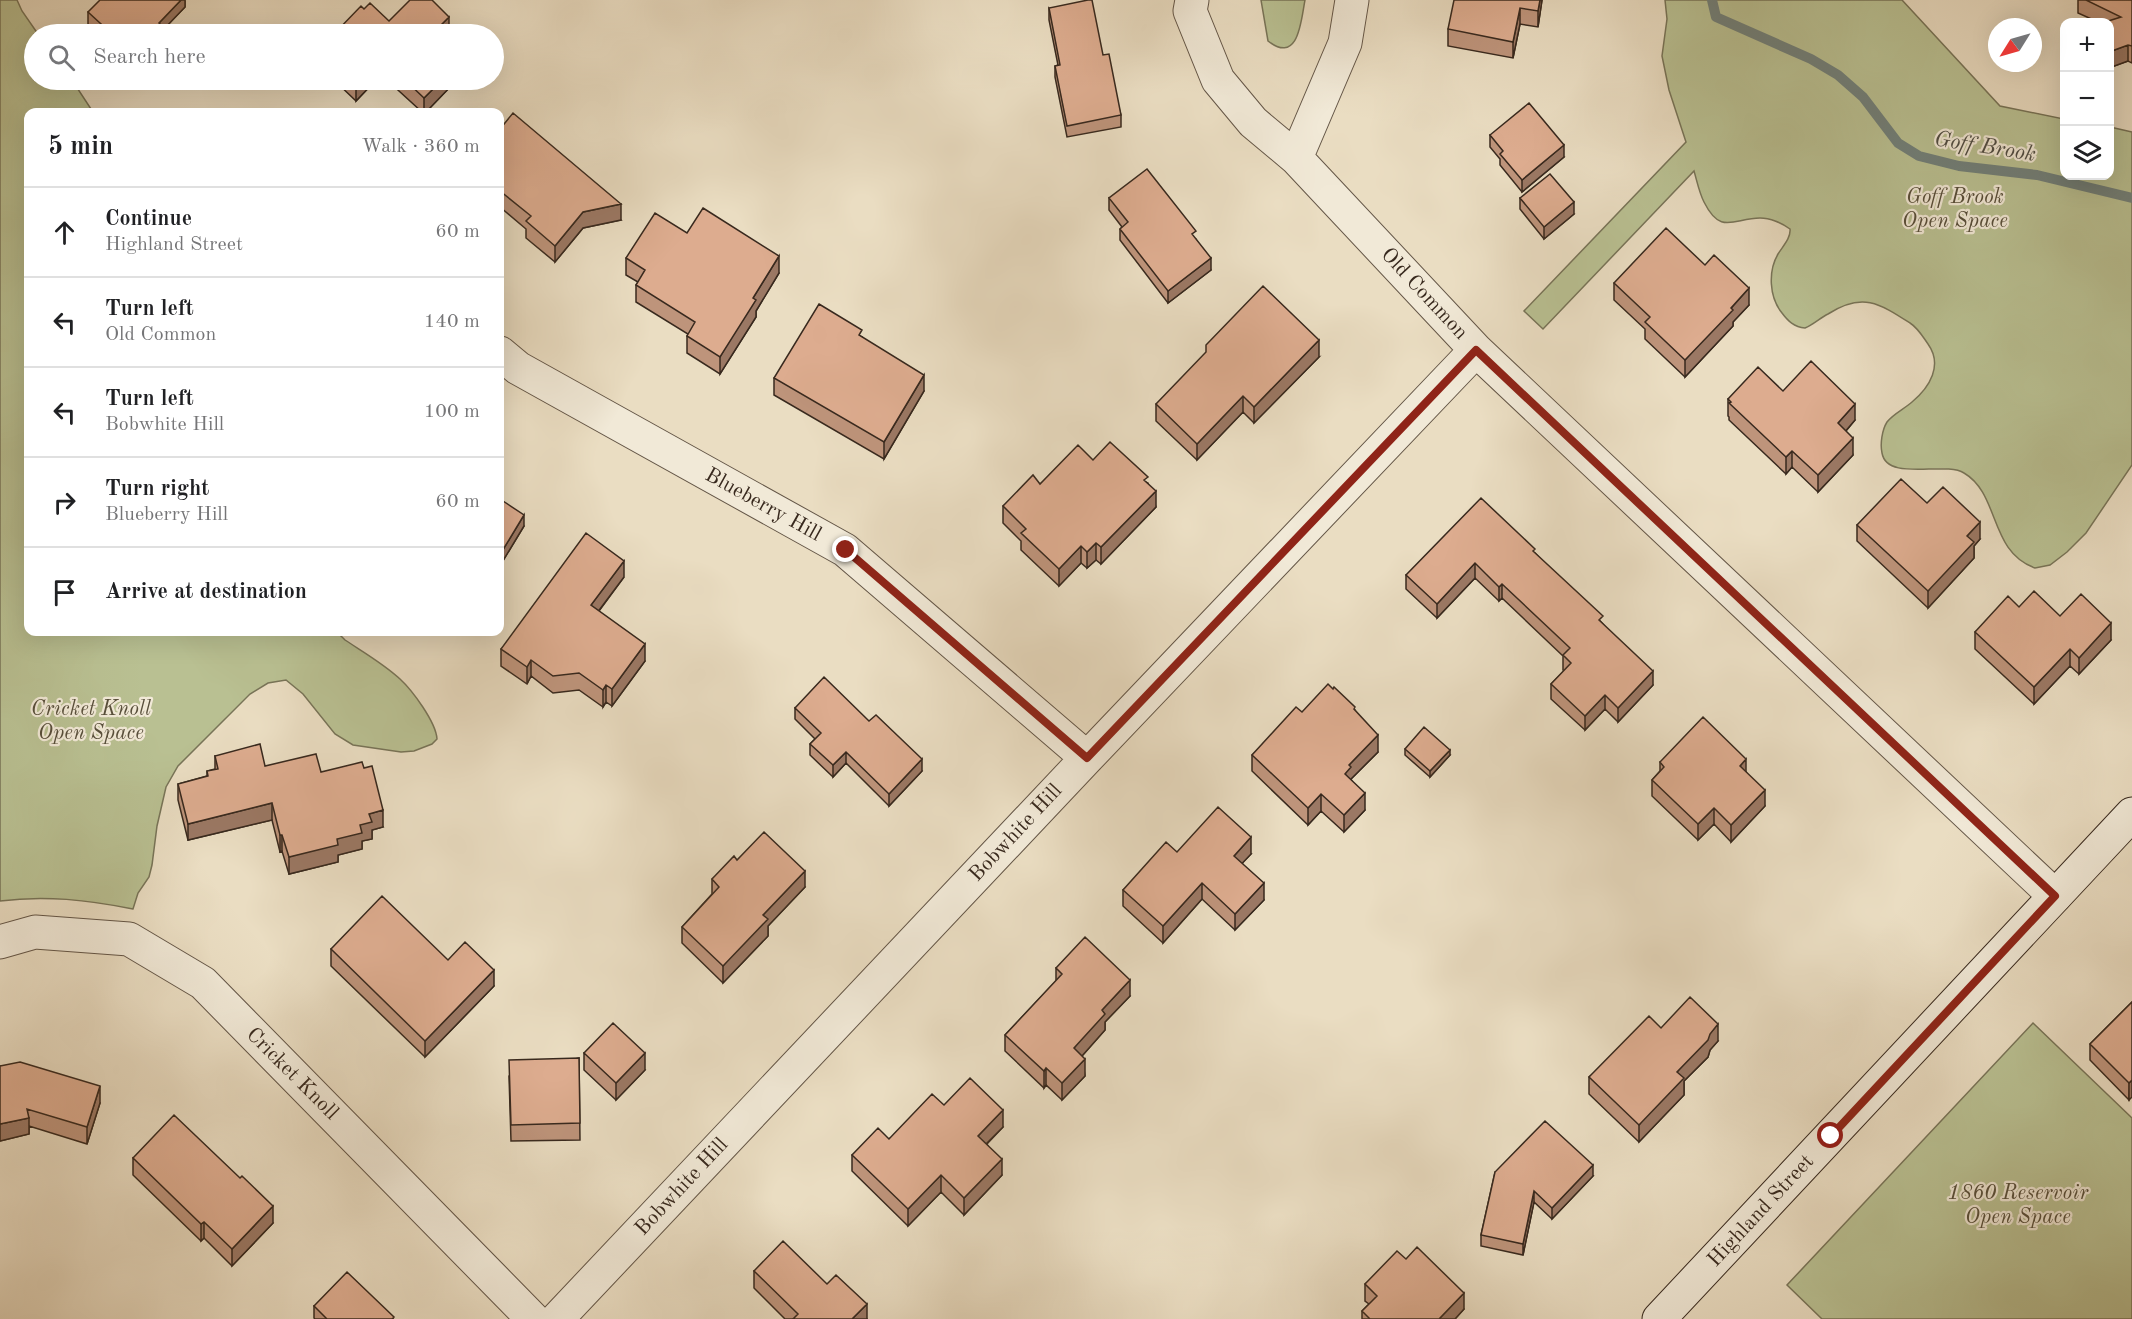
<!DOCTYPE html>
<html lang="en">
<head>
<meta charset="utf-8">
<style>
	:root { --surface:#fff; --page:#f2f2f2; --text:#202124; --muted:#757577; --line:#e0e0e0 }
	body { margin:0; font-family:"Old Standard TT",serif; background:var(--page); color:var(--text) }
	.controls { position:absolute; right:18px; top:18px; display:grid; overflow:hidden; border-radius:12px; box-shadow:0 6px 24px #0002 }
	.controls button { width:54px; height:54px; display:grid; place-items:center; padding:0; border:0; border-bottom:2px solid var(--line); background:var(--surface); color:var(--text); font:30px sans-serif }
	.compass { position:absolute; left:1988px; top:18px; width:54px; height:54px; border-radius:50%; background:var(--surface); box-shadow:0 6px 24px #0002; rotate:233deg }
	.stop { position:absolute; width:18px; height:18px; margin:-14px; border:4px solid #8f2418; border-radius:50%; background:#fff }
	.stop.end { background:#8f2418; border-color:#fff; box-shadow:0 2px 6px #0008 }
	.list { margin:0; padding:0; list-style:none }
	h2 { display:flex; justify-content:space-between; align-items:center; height:78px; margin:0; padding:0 24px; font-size:26px }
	h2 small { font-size:20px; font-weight:400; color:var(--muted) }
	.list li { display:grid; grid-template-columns:39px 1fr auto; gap:18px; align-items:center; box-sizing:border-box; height:90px; padding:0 24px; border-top:2px solid var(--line) }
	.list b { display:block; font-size:22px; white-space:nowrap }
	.list p { margin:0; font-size:20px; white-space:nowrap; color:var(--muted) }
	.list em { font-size:20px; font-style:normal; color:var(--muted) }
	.icon { flex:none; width:33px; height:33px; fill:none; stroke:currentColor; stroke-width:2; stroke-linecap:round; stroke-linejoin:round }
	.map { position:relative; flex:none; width:2132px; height:1319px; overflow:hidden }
	.search { position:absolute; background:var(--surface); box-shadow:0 6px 24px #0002; left:24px; top:24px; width:480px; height:66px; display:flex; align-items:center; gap:15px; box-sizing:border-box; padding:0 21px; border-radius:33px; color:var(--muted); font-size:22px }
	.panel { position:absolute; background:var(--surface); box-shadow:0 6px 24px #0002; left:24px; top:108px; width:480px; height:528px; border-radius:12px }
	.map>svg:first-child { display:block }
	.green { fill:#b9c092; stroke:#787458; stroke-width:1.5 }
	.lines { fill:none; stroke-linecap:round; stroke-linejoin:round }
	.stream { stroke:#72817b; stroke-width:10 }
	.minor-casing { stroke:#645647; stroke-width:35 }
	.secondary-casing { stroke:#38291e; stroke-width:35 }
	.minor { stroke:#f1e9d7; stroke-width:33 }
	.secondary { stroke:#f1e9d7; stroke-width:33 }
	.wall { fill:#be947b; stroke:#38291e; stroke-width:1.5 }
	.shaded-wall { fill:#9b7864; stroke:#38291e; stroke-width:1.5 }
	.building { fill:#ddac8f; stroke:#38291e; stroke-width:1.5 }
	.route { stroke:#8f2418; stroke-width:8 }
	.labels { text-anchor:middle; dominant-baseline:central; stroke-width:4.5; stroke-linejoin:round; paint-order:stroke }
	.park-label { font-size:21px; font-style:italic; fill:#584f3b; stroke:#f1e9d7 }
	.street-label { font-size:21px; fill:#38291e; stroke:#f1e9d7 }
	.water-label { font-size:22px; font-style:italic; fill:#504e45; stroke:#f1e9d7 }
</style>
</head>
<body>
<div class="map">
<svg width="2132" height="1319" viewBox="0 0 2132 1319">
	<rect width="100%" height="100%" fill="#eaddc2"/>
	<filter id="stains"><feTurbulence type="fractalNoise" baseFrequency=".00333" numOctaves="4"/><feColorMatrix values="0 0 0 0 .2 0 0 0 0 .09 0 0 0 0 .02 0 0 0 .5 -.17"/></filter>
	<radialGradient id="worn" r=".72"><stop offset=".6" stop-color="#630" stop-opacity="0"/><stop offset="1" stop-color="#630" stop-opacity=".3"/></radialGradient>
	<!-- green -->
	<path class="green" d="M0,0H17L22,11L38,34H34V80H72L93,112H28V632H337L345,640C363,652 384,664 400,679C412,690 436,722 437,739L432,744L414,751L401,752L353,745L335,734L303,694L286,680L268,683L250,694L178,766L166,787L157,826L152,865L149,877L138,893L133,909C88,900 45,895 0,901Z
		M1261,0H1305C1301,20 1299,65 1268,41Z
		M1665,0H1902L2000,106L2064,119V176H2110V127L2132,132V465L2086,533L2067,552L2050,565L2035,568C1989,552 2000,494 1964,473C1945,461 1887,482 1882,453C1880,444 1882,430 1887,422C1893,414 1904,409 1912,402C1930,387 1943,365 1928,344C1923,337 1918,328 1910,323C1879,303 1862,292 1828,314C1820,318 1813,325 1805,328C1794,327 1788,321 1782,313C1769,297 1768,271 1778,254C1783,246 1791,238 1790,229C1782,223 1770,218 1760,218C1734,218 1721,236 1704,202C1699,192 1697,181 1694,171L1543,329L1524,311L1686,142L1669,90L1662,56L1667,19Z
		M2033,1023L2132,1118V1319H1822L1787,1285Z"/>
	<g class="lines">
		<!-- stream -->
		<path class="stream" d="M1712,0L1716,17L1811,59L1838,75L1863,97L1898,143L1919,156L1959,166L2037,175L2132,198"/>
		<defs>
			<path id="minor" d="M1192,0L1190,11L1218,80L1253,122L1296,158L1476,350L2055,896
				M1296,158L1345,43L1352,0
				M500,353L518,368L845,550L1087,758
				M0,942L35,932L129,939L203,983L533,1319
				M557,1319L1087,758L1476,350"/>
			<path id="secondary" d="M1659,1319L2132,814"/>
		</defs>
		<!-- minor casing -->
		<use href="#minor" class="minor-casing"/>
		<!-- secondary casing -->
		<use href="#secondary" class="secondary-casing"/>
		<!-- minor -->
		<use href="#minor" class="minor"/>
		<!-- secondary -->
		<use href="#secondary" class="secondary"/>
	</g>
	<!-- wall -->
	<path class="wall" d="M1542,0L1538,27L1520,24L1513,58L1448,46V29Z
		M2078,0H2132V63L2128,61L2109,68V22H2098L2078,13Z
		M185,1V7L162,31V34H100L88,24V12Z
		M1049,8L1103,55L1121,115V127L1067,137L1055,77V66L1058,65L1049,20Z
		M334,80H376L356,101Z
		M387,80H453V84L426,112H422Z
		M500,129L621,220L583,228L555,262L526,238V229L500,207Z
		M1490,135L1564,157L1522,192L1500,165V159L1490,147Z
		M1109,198L1196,239L1211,270L1168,303L1120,240V229L1122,227L1109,210Z
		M1520,198L1574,214L1544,239L1520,209Z
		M687,233L779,273L756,311V317L720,374L687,353V336L688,334L636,302V285L638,282L626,275V258Z
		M1705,265L1749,305L1733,322V326L1685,377L1645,339V329L1614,300V283Z
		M862,337L924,391L884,459L774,395V378Z
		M1319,357L1254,423L1243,412L1197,460L1156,421V404Z
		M1783,391L1855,420L1846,431L1853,455L1818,492L1792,467L1786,474L1729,420V417L1728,416V399Z
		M1093,460L1148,483L1156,507L1101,564L1096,560L1087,568L1081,563L1059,586L1021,550V541L1003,523V506L1040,484Z
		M500,499L524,526L501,564L500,563Z
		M1857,525L1980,539L1974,546V558L1928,608L1857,541Z
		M1535,553L1603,624L1653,685L1618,722L1605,709L1585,730L1551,699V684L1564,671L1563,670V656L1502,598L1499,601L1475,578L1437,618L1406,589V575Z
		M624,577L599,611L645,661L612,706L606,702L603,707L579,690L553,693L531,676L527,684L501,666V649Z
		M2019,607L2060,616L2111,640L2079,674L2070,666L2034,704L1975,649V632Z
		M795,708L922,771L889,806L846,763L833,777L810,755V744L815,739L795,719Z
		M1355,710L1378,752L1351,779L1365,810L1344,832L1321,811L1308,825L1252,771V755L1302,712Z
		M1405,749L1450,755L1430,777L1405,755Z
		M215,756L265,766L321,772L383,827L372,830V839L362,841V849L338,855V862L289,874L282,851L280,852L272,820L188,840L178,800V784L207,776V771L215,769Z
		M1660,762L1746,772L1765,806L1731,842L1714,824L1698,840L1652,796V780L1660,771Z
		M1177,852L1251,854L1242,863L1264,900L1235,930L1202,899L1163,943L1123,906V890Z
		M737,860L805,887L768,926V936L723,983L682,943V927L712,894V879Z
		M331,949L448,960L494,986L425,1057L331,966Z
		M1056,968L1130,996L1105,1022V1030L1082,1056L1085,1076L1062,1100L1046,1085L1044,1088L1005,1051V1035L1056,981Z
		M2132,1002L2129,1100L2090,1060V1044Z
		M1661,1028L1718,1041L1710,1050L1708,1057L1684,1081V1095L1639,1142L1589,1094V1077Z
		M584,1053L645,1070L616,1100L584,1070Z
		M579,1058L580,1140L511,1141L509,1076Z
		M0,1066L100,1103L87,1144L29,1126V1134L0,1141Z
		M944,1105L1003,1127L987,1144L1002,1175L964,1215L941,1192L908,1226L852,1171V1155L889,1139Z
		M133,1158L273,1223L232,1266L204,1238L201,1241L133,1175Z
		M1495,1172L1593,1176L1552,1219L1534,1202L1523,1255L1481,1246V1235Z
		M1406,1259L1464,1309L1455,1319H1362V1311L1369,1304L1365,1301V1284Z
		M754,1271L827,1284L867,1319H785L754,1288Z
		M314,1306L394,1319H315L314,1318Z"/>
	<!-- shaded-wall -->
	<path class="shaded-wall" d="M181,0H185V7L162,31V34H155L159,23Z
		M1540,0H1542L1538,27V11Z
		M1520,8V24L1513,58V42Z
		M449,17V34H432Z
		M2128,45V61L2109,68V52Z
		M360,80H376L356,101V84Z
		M442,80H453V84L426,112H424V98Z
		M1564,145V157L1522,192V180Z
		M1574,202V214L1544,239V227Z
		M621,204V220L583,228L555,262V246L583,212Z
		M779,256V273L756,311V317L720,374V357L753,298Z
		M1211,258V270L1168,303V291Z
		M1749,288V305L1733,322V326L1685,377V360Z
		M1319,340V357L1254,423V407Z
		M924,375V391L884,459V442Z
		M1243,396V412L1197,460V444Z
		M1855,404V420L1838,440V423Z
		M1853,438V455L1818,492V475Z
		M1792,451V467L1786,474V457Z
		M1156,491V507L1101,564V547Z
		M524,515V526L501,564V553Z
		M1980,522V539L1974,546V558L1928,608V591L1967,536Z
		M1096,543V560L1087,568V552Z
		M1081,546V563L1059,586V569Z
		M624,561V577L591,621V605Z
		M1475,563V578L1437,618V604Z
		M1502,584V598L1499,601V587Z
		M2111,623V640L2079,674V658Z
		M645,644V661L612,706V689Z
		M2070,649V666L2034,704V687Z
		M531,660V676L527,684V667Z
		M1653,671V685L1618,722V708Z
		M606,685V702L603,707V690Z
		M1605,695V709L1585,730V716Z
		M1378,735V752L1351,779V784L1345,774L1349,765Z
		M1450,750V755L1430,777V771Z
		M846,752V763L833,777V765Z
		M922,759V771L889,806V794Z
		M1746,759V775L1740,766Z
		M1765,790V806L1731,842V825Z
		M1365,793V810L1344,832V815Z
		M1321,794V811L1308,825V808Z
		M272,803V820L188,840V824Z
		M1714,808V824L1698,840V824Z
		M383,810V827L372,830V839L362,841V849L338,855V862L289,874V857L337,839L360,825L369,814Z
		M280,835H282V851L280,852Z
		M1251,837V854L1234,872V856Z
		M805,871V887L768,926V936L723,983V966L763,915Z
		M1202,883V899L1163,943V926Z
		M1264,883V900L1235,930V914Z
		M494,970V986L425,1057V1041Z
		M1130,980V996L1105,1022V1030L1074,1065V1048L1102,1010Z
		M1718,1024V1041L1710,1050L1708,1057L1684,1081V1095L1639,1142V1125L1677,1072Z
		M645,1053V1070L616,1100V1083Z
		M1085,1059V1076L1062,1100V1083Z
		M1046,1068V1085L1044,1088V1071Z
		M2132,1080V1097L2129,1100V1083Z
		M100,1086V1103L87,1144V1127Z
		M1003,1110V1127L978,1152V1136Z
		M29,1118V1134L0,1141V1124Z
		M1002,1159V1175L964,1215V1198Z
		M1593,1165V1176L1552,1219V1208Z
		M941,1175V1192L908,1226V1209Z
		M1534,1191V1202L1523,1255V1244Z
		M273,1206V1223L232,1266V1249Z
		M204,1222V1238L201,1241V1224Z
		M1464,1293V1309L1455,1319H1439Z
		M867,1304V1319H852Z"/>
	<!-- building -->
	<path class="building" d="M100,0H181L159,23L162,26L155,34H112L88,12Z
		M410,0H432L449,17L432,34H334L361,6L364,9L370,3L389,21Z
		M1088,0H1092L1103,55L1109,54L1121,115L1067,126L1055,66L1060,65L1049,8Z
		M1454,0H1540L1538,11L1520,8L1513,42L1448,29Z
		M2086,0H2132V46L2128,45L2109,52V22H2105L2121,17Z
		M351,80H360L356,84Z
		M405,80H442L424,98Z
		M1529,103L1564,145L1522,180L1500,154L1503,151L1490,135Z
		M513,113L621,204L583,212L555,246L526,221L531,216L500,191V129Z
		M1147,169L1196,231L1192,234L1211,258L1168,291L1120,229L1128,222L1109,198Z
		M1550,174L1574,202L1544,227L1520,198Z
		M703,208L779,256L753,298L756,300L720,357L687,336L695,322L636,285L645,270L626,258L655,213L687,233Z
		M1666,228L1705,265L1714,255L1749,288L1731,308L1733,310L1685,360L1645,322L1650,317L1614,283Z
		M1263,286L1319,340L1254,407L1243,396L1197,444L1156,404L1206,352V345Z
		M819,304L862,330L859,335L924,375L884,442L774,378Z
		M1811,361L1855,404L1838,423L1853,438L1818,475L1792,451L1786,457L1729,403L1731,402L1728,399L1758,367L1783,391Z
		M1110,442L1148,477L1144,480L1156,491L1101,547L1096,543L1087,552L1081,546L1059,569L1021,533L1026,529L1003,506L1033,475L1040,484L1078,445L1093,460Z
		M1901,479L1927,503L1943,487L1980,522L1967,536L1974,542L1928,591L1857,525Z
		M1481,498L1535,549L1533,551L1603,616L1599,620L1653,671L1618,708L1605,695L1585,716L1551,684L1571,663L1563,655L1570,648L1502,584L1499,587L1475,563L1437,604L1406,575Z
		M500,499L524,515L501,553L500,552Z
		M586,533L624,561L591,605L645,644L612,689L606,685L603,690L579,673L553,676L531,660L527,667L501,649Z
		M2034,591L2060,616L2081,594L2111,623L2079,658L2070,649L2034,687L1975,632L2008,596L2019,607Z
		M824,677L869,721L876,715L922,759L889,794L846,752L833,765L810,744L821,733L795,708Z
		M1328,684L1333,689L1334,687L1355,707L1354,709L1378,735L1349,765L1351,767L1345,774L1365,793L1344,815L1321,794L1308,808L1252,755L1296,707L1302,712Z
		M1703,717L1746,759L1740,766L1765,790L1731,825L1714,808L1698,824L1652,780L1664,767L1660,762Z
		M1424,727L1450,750L1430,771L1405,749Z
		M260,744L265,766L316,754L321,772L362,762L364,768L372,766L383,810L369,814L372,822L360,825L362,833L337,839L338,845L289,857L282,835H280L272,803L188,824L178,784L208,776L207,771L218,769L215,756Z
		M1218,807L1251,837L1234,856L1264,883L1235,914L1202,883L1163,926L1123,890L1166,842L1177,852Z
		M764,832L805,871L763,915L768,919L723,966L682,927L719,887L712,879L734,856L737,860Z
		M382,896L448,960L465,942L494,970L425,1041L331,949Z
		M1085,937L1130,980L1102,1010L1105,1014L1074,1048L1085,1059L1062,1083L1046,1068L1044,1071L1005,1035L1062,974L1056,968Z
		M1690,997L1718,1024L1710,1034L1708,1040L1677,1072L1684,1078L1639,1125L1589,1077L1649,1016L1661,1028Z
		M2132,1002V1080L2129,1083L2090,1044Z
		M613,1023L645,1053L616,1083L584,1053Z
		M579,1058L580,1123L511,1125L509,1060Z
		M20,1062L100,1086L87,1127L27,1109L29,1118L0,1124V1066Z
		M970,1078L1003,1110L978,1136L1002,1159L964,1198L941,1175L908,1209L852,1155L878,1128L889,1139L932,1094L944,1105Z
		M174,1115L240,1178L242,1176L273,1206L232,1249L204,1222L201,1224L133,1158Z
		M1545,1121L1593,1165L1552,1208L1534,1191L1523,1244L1481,1235L1495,1172Z
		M783,1241L827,1284L836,1275L867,1304L852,1319H793L798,1314L754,1271Z
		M1417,1247L1464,1293L1439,1319H1370L1362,1311L1377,1296L1365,1284L1397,1251L1406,1259Z
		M347,1272L394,1317L392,1319H327L314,1306Z"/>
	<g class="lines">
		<!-- route -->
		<path class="route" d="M846,550L1087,758L1476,350L2055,896L1831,1136"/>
	</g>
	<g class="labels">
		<!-- park labels -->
		<g class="park-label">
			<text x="1955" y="197">Goff Brook<tspan x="1955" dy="24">Open Space</tspan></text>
			<text x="91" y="709">Cricket Knoll<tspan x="91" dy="24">Open Space</tspan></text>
			<text x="2018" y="1193">1860 Reservoir<tspan x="2018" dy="24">Open Space</tspan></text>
		</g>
		<!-- street labels -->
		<g class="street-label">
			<text transform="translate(1424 294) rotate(47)">Old Common</text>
			<text transform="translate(763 505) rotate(29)">Blueberry Hill</text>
			<text transform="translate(1016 833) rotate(-47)">Bobwhite Hill</text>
			<text transform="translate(292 1074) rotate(45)">Cricket Knoll</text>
			<text transform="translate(682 1187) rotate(-47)">Bobwhite Hill</text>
			<text transform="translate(1761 1211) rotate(-47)">Highland Street</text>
		</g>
		<!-- water labels -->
		<g class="water-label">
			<text transform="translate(1985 147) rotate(9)">Goff Brook</text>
		</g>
	</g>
	<rect width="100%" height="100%" filter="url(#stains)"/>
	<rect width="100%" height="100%" fill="url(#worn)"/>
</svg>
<div class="controls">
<button>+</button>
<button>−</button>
<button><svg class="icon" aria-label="layers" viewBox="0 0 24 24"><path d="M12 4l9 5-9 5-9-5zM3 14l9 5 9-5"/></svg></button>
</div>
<svg class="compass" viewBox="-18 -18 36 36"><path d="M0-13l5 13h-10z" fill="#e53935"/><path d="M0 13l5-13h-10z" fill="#757577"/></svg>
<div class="stop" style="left:1831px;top:1136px"></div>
<div class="stop end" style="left:846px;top:550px"></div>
<div class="search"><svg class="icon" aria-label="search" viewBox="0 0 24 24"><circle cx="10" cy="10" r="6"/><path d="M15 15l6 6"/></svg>Search here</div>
<section class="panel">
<h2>5 min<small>Walk · 360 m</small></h2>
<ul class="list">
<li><svg class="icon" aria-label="ahead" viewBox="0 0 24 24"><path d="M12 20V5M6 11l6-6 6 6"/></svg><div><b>Continue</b><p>Highland Street</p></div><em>60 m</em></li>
<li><svg class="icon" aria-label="left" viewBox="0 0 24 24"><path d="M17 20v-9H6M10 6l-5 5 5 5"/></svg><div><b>Turn left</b><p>Old Common</p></div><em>140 m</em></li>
<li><svg class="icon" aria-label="left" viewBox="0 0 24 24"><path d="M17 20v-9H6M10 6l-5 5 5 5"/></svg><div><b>Turn left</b><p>Bobwhite Hill</p></div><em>100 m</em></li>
<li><svg class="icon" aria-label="right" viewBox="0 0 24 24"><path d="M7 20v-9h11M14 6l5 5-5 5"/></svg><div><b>Turn right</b><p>Blueberry Hill</p></div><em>60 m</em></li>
<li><svg class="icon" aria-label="arrive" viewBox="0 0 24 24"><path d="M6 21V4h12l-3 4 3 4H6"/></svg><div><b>Arrive at destination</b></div></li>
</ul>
</section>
</div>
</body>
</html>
